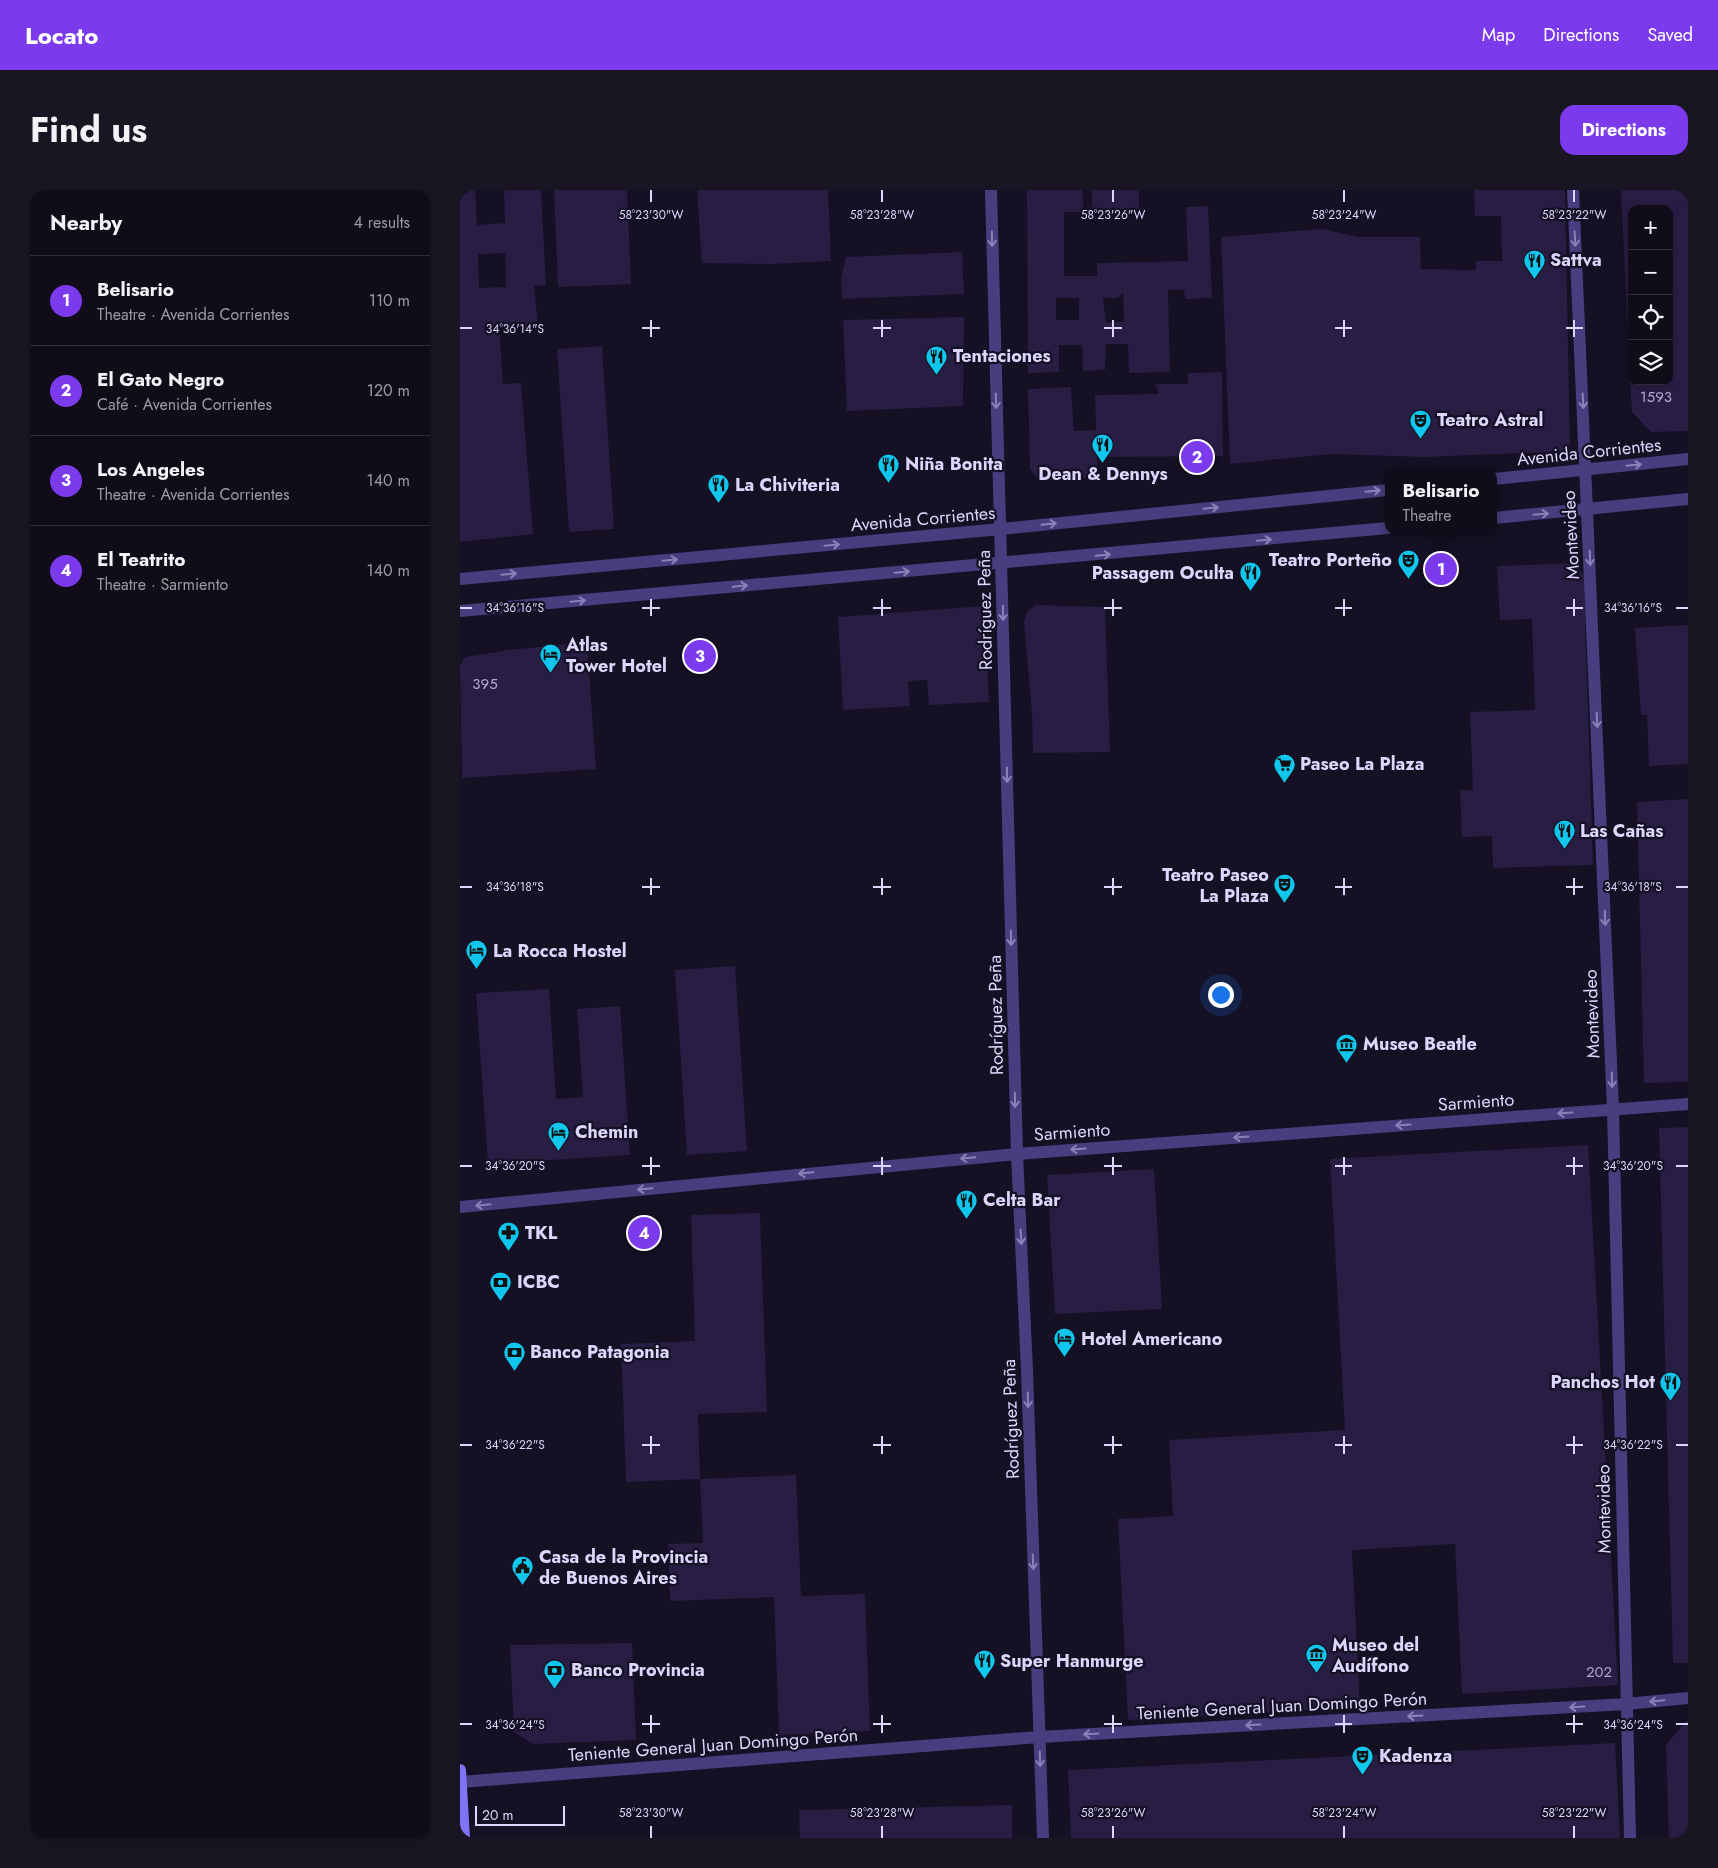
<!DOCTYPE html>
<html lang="en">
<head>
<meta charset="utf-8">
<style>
	:root { --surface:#100c1a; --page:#191523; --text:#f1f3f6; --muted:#9c9ba2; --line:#302c39; --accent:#7c3aed }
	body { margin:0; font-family:Jost,sans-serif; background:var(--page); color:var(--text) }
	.controls { position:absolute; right:15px; top:15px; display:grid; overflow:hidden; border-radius:10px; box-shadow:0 2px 8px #0003 }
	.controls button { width:45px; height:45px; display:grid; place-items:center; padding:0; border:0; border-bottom:1px solid var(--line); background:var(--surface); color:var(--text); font:25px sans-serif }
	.scale { position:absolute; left:15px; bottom:12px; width:90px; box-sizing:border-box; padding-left:5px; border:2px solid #dcd5fc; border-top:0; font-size:14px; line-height:18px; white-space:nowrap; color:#dcd5fc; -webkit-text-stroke:4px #151023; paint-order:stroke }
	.you { position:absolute; left:760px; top:804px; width:18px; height:18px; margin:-12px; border:4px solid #fff; border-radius:50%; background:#1a73e8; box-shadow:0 0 0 8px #1a73e833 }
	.badge { display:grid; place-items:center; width:32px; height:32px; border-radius:50%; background:var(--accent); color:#fff; font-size:16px; font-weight:700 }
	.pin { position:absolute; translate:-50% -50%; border:2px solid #fff; box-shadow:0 1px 5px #0006 }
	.popup { position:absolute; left:925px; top:279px; width:112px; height:65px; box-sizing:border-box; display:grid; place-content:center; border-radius:10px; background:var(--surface); filter:drop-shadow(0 1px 4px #0005); font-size:16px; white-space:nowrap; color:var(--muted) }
	.popup b { font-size:19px; color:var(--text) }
	.popup::after { content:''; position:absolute; left:50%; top:100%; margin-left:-10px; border:10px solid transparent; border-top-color:var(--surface) }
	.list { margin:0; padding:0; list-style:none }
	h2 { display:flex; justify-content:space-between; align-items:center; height:65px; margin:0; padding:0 20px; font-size:21px }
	h2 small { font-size:16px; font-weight:400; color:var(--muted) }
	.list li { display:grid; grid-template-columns:32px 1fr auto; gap:15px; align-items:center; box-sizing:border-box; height:90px; padding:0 20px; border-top:1px solid var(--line) }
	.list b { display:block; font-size:19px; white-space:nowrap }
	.list p { margin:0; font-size:16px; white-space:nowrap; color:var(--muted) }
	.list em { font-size:16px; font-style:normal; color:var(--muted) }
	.icon { flex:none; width:28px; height:28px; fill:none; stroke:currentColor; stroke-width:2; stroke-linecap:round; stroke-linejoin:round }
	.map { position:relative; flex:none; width:1228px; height:1648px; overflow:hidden; border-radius:15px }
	header { display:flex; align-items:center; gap:30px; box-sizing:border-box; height:70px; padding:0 25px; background:var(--accent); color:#fff }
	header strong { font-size:24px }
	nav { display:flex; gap:28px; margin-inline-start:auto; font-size:18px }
	.intro { display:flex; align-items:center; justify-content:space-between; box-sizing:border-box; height:120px; padding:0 30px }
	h1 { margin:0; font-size:35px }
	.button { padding:12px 22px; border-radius:15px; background:var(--accent); color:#fff; font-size:18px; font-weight:700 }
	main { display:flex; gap:30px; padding:0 30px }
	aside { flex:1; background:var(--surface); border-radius:15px; box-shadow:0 2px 8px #0003 }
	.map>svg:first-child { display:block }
	.building { fill:#281d43; fill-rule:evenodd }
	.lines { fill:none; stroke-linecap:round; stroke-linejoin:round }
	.service { stroke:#463e7f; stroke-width:12 }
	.minor { stroke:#463e7f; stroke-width:12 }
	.tertiary { stroke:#463e7f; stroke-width:12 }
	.secondary { stroke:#8073f5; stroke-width:12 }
	.oneway { stroke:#8a82b7 }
	.ticks { fill:none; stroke:#dcd5fc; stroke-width:2 }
	.labels { text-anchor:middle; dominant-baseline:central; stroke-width:4.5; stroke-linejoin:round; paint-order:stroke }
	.number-label { font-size:15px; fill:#afa7ce }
	.poi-label { font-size:18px; font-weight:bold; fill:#dcd5fc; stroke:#151023; text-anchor:start }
	.street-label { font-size:18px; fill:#dcd5fc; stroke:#151023 }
	.ticks-label { font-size:12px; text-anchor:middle; fill:#dcd5fc; stroke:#151023; stroke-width:4.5; stroke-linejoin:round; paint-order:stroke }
</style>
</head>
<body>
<header>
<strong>Locato</strong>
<nav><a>Map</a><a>Directions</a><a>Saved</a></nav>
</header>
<div class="intro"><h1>Find us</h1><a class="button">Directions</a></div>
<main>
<aside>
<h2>Nearby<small>4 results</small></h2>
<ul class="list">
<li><span class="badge">1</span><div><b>Belisario</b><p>Theatre · Avenida Corrientes</p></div><em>110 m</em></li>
<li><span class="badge">2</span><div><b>El Gato Negro</b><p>Café · Avenida Corrientes</p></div><em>120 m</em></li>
<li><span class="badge">3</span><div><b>Los Angeles</b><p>Theatre · Avenida Corrientes</p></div><em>140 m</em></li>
<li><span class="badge">4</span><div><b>El Teatrito</b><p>Theatre · Sarmiento</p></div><em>140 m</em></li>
</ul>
</aside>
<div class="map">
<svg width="1228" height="1648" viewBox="0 0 1228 1648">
	<rect width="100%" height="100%" fill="#151023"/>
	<!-- building -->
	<path class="building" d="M0,0H15L17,35L45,33L44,0H81L86,95L74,96L78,135H39L43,194L61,193L73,344L0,352ZM45,63L46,97L19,98L18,64Z
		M94,0H167L171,94L98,97Z
		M237,0H368L371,71L312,74L242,73Z
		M567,0H622L624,22H604V86H637V73L728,71L726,17L748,16L752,108L725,109L724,100H708L710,182L669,183L668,154H646L645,180L623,181L622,155H599V182L568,183ZM663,102L664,132H646L643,108H658ZM596,108H619V130H596Z
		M632,0H679V19L632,20Z
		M1014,0H1105L1110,261L965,267L872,264L770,274L761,47L862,39L899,47H960L961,79L1016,80V71H1042L1041,26H1015Z
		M1161,0H1228V241L1191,242L1172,222L1170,191H1209V19H1172L1170,185Z
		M502,62L504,104L382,109L381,87L386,67Z
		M504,127L503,216L387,221L383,130Z
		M142,156L154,339L109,342L97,159Z
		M762,182L763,266L637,267L638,287L579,290L570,279L568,199L611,197L614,241L636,240L635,205L699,204L695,194H728V183Z
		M1115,373L1126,388L1125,427L1133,675L1033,678L1032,646L1002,647L1000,600H1013L1010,522L1075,520L1072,429L1040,430L1037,376Z
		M575,415L645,417L650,562L573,563L572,523L564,431L567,422Z
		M524,416L529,512L469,515L467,490L448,491L450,516L383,520L378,427Z
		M1228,435V574L1189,576L1187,525H1181L1175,438Z
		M127,452L136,579L2,588L0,475L5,467L49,460Z
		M1228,609V892L1184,893L1177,612Z
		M275,776L287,961L227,965L215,780Z
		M89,799L96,909L123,907L117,819L160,816L170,965L28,974L16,803Z
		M1228,937V1473H1213L1199,938Z
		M1128,955L1158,1495L1002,1504L995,1354L892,1360L900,1517L668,1530L658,1329L713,1326L709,1250L885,1240L870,969Z
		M694,979L702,1119L595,1124L587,985Z
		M300,1023L307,1222L238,1224L240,1289L166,1292L161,1154L235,1151L231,1025Z
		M336,1285L341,1406L405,1404L410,1541L319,1545L314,1407L210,1411L208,1354L243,1353L240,1289Z
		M172,1453L176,1550L73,1554L54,1542L50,1455Z
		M1228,1531V1648H1209L1206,1555L1225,1532Z
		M1155,1553L1160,1648H611L608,1580Z
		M552,1615V1648H340L339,1620Z"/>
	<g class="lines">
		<!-- service -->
		<path class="service" d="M1034,328L1228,309
			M0,421L928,338"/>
		<!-- minor -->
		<path class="minor" d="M531,0L557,964L567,1181L583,1648
			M1113,0L1153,919L1170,1648
			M0,1017L557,964L1228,914
			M0,1592L579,1547L1166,1514L1228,1508"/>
		<!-- tertiary -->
		<path class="tertiary" d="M1034,289L1228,269
			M0,389L541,339L928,300"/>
		<!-- secondary -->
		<path class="secondary" d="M0,1580L4,1648"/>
	</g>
	<!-- one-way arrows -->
	<defs><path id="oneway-shaft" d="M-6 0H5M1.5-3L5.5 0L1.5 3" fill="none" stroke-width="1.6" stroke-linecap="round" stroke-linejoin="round" transform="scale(1.25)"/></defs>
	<g class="oneway">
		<use href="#oneway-shaft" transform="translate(532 49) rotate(89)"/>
		<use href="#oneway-shaft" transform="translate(1115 49) rotate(87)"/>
		<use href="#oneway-shaft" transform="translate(536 211) rotate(88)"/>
		<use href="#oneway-shaft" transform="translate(1123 211) rotate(87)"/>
		<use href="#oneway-shaft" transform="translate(1174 275) rotate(-6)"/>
		<use href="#oneway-shaft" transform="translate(913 301) rotate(-6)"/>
		<use href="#oneway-shaft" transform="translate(751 318) rotate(-6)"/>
		<use href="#oneway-shaft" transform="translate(1081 324) rotate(-5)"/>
		<use href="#oneway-shaft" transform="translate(589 334) rotate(-6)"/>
		<use href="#oneway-shaft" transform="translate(804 350) rotate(-5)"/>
		<use href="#oneway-shaft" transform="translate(372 355) rotate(-5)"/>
		<use href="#oneway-shaft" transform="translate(643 365) rotate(-5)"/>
		<use href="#oneway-shaft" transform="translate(1130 368) rotate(88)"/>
		<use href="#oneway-shaft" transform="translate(210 370) rotate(-5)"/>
		<use href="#oneway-shaft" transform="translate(442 382) rotate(-5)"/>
		<use href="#oneway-shaft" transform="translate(49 384) rotate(-5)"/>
		<use href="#oneway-shaft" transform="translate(280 396) rotate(-5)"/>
		<use href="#oneway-shaft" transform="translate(118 411) rotate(-5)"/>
		<use href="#oneway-shaft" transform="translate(543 423) rotate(89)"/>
		<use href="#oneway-shaft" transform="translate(1137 530) rotate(88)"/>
		<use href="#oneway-shaft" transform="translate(547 585) rotate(89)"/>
		<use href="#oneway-shaft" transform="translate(1145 728) rotate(88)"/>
		<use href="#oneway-shaft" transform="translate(551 748) rotate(89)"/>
		<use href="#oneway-shaft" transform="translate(1152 890) rotate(88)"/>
		<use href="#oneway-shaft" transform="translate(555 910) rotate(89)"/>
		<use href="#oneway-shaft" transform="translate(1105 923) rotate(176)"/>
		<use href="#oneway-shaft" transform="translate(943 935) rotate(176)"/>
		<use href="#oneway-shaft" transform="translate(781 947) rotate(176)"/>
		<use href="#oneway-shaft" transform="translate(618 959) rotate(176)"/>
		<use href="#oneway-shaft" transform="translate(508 968) rotate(175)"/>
		<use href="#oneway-shaft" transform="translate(346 983) rotate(175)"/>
		<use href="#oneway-shaft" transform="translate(185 999) rotate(175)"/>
		<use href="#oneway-shaft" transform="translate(23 1015) rotate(174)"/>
		<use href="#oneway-shaft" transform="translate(561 1047) rotate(87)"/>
		<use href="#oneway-shaft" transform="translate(568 1210) rotate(88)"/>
		<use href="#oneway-shaft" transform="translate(573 1372) rotate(88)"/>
		<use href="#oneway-shaft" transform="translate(1197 1511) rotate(175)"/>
		<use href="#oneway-shaft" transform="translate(1117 1517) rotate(177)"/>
		<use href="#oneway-shaft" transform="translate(955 1526) rotate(177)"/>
		<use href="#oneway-shaft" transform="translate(793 1535) rotate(177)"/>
		<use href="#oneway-shaft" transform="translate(631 1544) rotate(177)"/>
		<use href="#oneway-shaft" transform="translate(580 1569) rotate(88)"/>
	</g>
	<!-- ticks -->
	<path class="ticks" d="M191,0V12M422,0V12M653,0V12M884,0V12M1114,0V12M191,130V147M422,130V147M653,130V147M884,130V147M1114,130V147M0,138H12M182,138H200M413,138H431M644,138H662M875,138H892M1106,138H1123M191,409V426M422,409V426M653,409V426M884,409V426M1114,409V426M0,418H12M182,418H200M413,418H431M644,418H662M875,418H892M1106,418H1123M1216,418H1228M191,688V705M422,688V705M653,688V705M884,688V705M1114,688V705M0,697H12M182,697H200M413,697H431M644,697H662M875,697H892M1106,697H1123M1216,697H1228M191,967V985M422,967V985M653,967V985M884,967V985M1114,967V985M0,976H12M182,976H200M413,976H431M644,976H662M875,976H892M1106,976H1123M1216,976H1228M191,1246V1264M422,1246V1264M653,1246V1264M884,1246V1264M1114,1246V1264M0,1255H12M182,1255H200M413,1255H431M644,1255H662M875,1255H892M1106,1255H1123M1216,1255H1228M191,1525V1543M422,1525V1543M653,1525V1543M884,1525V1543M1114,1525V1543M0,1534H12M182,1534H200M413,1534H431M644,1534H662M875,1534H892M1106,1534H1123M1216,1534H1228M191,1636V1648M422,1636V1648M653,1636V1648M884,1636V1648M1114,1636V1648"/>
	<!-- icons -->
	<defs>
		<symbol id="restaurant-pin" viewBox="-11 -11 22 30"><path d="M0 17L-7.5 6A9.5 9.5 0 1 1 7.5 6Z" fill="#10c6ed" stroke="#151023"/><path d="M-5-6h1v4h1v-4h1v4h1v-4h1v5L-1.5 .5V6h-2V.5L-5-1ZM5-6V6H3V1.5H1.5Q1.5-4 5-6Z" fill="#111"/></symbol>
		<symbol id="theatre-pin" viewBox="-11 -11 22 30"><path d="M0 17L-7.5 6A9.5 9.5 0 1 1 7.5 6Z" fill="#10c6ed" stroke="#151023"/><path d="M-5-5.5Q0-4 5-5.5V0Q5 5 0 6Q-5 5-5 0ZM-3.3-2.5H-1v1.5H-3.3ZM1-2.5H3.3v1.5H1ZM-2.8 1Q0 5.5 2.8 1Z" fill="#111"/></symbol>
		<symbol id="hotel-pin" viewBox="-11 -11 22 30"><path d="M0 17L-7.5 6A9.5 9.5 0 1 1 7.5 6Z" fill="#10c6ed" stroke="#151023"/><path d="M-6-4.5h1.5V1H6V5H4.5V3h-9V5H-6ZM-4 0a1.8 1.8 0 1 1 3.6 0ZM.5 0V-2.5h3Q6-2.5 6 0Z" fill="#111"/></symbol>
		<symbol id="supermarket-pin" viewBox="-11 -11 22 30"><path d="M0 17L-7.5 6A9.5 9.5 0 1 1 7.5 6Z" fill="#10c6ed" stroke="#151023"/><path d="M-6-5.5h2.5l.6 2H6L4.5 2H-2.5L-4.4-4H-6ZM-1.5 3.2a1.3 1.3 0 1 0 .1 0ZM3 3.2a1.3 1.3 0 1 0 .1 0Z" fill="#111"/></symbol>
		<symbol id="museum-pin" viewBox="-11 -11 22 30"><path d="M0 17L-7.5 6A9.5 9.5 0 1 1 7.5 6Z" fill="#10c6ed" stroke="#151023"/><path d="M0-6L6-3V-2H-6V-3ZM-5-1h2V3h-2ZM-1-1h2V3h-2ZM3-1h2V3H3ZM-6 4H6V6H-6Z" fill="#111"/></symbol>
		<symbol id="pharmacy-pin" viewBox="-11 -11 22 30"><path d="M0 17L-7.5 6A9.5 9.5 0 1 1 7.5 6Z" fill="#10c6ed" stroke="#151023"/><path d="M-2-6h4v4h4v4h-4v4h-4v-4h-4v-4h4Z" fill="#111"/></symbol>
		<symbol id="bank-pin" viewBox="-11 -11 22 30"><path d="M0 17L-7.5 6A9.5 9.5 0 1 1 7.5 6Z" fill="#10c6ed" stroke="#151023"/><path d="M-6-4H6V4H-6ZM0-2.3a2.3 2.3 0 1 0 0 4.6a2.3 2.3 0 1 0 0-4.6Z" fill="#111"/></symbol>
		<symbol id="civic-pin" viewBox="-11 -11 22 30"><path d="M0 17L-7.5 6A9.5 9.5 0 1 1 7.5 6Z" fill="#10c6ed" stroke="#151023"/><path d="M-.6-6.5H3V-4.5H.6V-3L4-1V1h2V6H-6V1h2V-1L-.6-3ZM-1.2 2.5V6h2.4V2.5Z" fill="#111"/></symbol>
	</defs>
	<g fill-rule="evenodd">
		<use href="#restaurant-pin" x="1062" y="58" width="25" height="34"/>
		<use href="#restaurant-pin" x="464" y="154" width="25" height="34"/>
		<use href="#theatre-pin" x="948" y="218" width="25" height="34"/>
		<use href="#restaurant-pin" x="630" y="242" width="25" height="34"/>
		<use href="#restaurant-pin" x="416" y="262" width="25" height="34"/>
		<use href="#restaurant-pin" x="246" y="282" width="25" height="34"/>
		<use href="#theatre-pin" x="936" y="358" width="25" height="34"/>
		<use href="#restaurant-pin" x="778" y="370" width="25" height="34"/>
		<use href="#hotel-pin" x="78" y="452" width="25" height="34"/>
		<use href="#supermarket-pin" x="812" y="562" width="25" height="34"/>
		<use href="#restaurant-pin" x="1092" y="628" width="25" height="34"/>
		<use href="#theatre-pin" x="812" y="682" width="25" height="34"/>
		<use href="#hotel-pin" x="4" y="748" width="25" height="34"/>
		<use href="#museum-pin" x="874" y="842" width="25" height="34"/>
		<use href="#hotel-pin" x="86" y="930" width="25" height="34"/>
		<use href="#restaurant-pin" x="494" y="998" width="25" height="34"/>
		<use href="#pharmacy-pin" x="36" y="1030" width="25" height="34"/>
		<use href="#bank-pin" x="28" y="1080" width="25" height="34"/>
		<use href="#hotel-pin" x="592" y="1136" width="25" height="34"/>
		<use href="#bank-pin" x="42" y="1150" width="25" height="34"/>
		<use href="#restaurant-pin" x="1198" y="1180" width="25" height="34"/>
		<use href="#civic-pin" x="50" y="1364" width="25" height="34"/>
		<use href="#museum-pin" x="844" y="1452" width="25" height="34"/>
		<use href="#restaurant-pin" x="512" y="1458" width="25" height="34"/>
		<use href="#bank-pin" x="82" y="1468" width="25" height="34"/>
		<use href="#theatre-pin" x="890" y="1554" width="25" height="34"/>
	</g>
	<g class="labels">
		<!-- number labels -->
		<g class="number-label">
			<text x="1196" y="207">1593</text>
			<text x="25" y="494">395</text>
			<text x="1139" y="1482">202</text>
		</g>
		<!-- poi labels -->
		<g class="poi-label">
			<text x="1090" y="70">Sattva</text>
			<text x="493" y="166">Tentaciones</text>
			<text x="977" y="230">Teatro Astral</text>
			<text x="445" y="274">Niña Bonita</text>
			<text x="643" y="284" text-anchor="middle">Dean &amp; Dennys</text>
			<text x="275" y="295">La Chiviteria</text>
			<text x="932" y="370" text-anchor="end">Teatro Porteño</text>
			<text x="774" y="383" text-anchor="end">Passagem Oculta</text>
			<text x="106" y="455">Atlas<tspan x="106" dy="21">Tower Hotel</tspan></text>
			<text x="840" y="574">Paseo La Plaza</text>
			<text x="1120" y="641">Las Cañas</text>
			<text x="809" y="685" text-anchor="end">Teatro Paseo<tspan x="809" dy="21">La Plaza</tspan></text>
			<text x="33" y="761">La Rocca Hostel</text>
			<text x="903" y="854">Museo Beatle</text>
			<text x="115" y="942">Chemin</text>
			<text x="523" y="1010">Celta Bar</text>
			<text x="65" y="1043">TKL</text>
			<text x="57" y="1092">ICBC</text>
			<text x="621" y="1149">Hotel Americano</text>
			<text x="70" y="1162">Banco Patagonia</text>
			<text x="1195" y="1192" text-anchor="end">Panchos Hot</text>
			<text x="79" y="1367">Casa de la Provincia<tspan x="79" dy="21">de Buenos Aires</tspan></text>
			<text x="872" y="1455">Museo del<tspan x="872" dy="21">Audífono</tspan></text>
			<text x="540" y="1471">Super Hanmurge</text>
			<text x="111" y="1480">Banco Provincia</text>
			<text x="919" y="1566">Kadenza</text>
		</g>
		<!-- street labels -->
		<g class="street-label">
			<text transform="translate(1129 262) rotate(-6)">Avenida Corrientes</text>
			<text transform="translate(463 329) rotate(-5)">Avenida Corrientes</text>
			<text transform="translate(1111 345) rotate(-93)">Montevideo</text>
			<text transform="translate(525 420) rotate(-91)">Rodríguez Peña</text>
			<text transform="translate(1132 824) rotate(-92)">Montevideo</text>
			<text transform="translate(536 825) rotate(-91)">Rodríguez Peña</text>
			<text transform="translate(1016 912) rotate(-4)">Sarmiento</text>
			<text transform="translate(612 942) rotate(-4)">Sarmiento</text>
			<text transform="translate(551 1229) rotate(-92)">Rodríguez Peña</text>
			<text transform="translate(1144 1319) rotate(-91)">Montevideo</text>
			<text transform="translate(822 1516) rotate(-3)">Teniente General Juan Domingo Perón</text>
			<text transform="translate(253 1555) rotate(-4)">Teniente General Juan Domingo Perón</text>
		</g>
	</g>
	<g class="ticks-label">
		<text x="191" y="29">58°23'30"W</text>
		<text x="422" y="29">58°23'28"W</text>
		<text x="653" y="29">58°23'26"W</text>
		<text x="884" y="29">58°23'24"W</text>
		<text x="1114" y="29">58°23'22"W</text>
		<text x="55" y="143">34°36'14"S</text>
		<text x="55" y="422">34°36'16"S</text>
		<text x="1173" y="422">34°36'16"S</text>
		<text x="55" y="701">34°36'18"S</text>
		<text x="1173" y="701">34°36'18"S</text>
		<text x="55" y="980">34°36'20"S</text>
		<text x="1173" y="980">34°36'20"S</text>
		<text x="55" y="1259">34°36'22"S</text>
		<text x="1173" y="1259">34°36'22"S</text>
		<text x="55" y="1539">34°36'24"S</text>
		<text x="1173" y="1539">34°36'24"S</text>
		<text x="191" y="1627">58°23'30"W</text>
		<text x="422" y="1627">58°23'28"W</text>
		<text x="653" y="1627">58°23'26"W</text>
		<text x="884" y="1627">58°23'24"W</text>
		<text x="1114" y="1627">58°23'22"W</text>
	</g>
</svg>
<div class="controls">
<button>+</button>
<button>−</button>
<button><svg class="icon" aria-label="locate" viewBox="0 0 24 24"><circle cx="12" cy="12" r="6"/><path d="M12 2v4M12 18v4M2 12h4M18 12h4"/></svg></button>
<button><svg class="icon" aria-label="layers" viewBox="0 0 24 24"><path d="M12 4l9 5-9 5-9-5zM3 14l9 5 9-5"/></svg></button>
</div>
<div class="scale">20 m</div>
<div class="you"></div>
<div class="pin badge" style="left:981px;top:379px">1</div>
<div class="popup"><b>Belisario</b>Theatre</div>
<div class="pin badge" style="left:737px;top:267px">2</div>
<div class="pin badge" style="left:240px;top:466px">3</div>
<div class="pin badge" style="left:184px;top:1043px">4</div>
</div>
</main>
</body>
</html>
